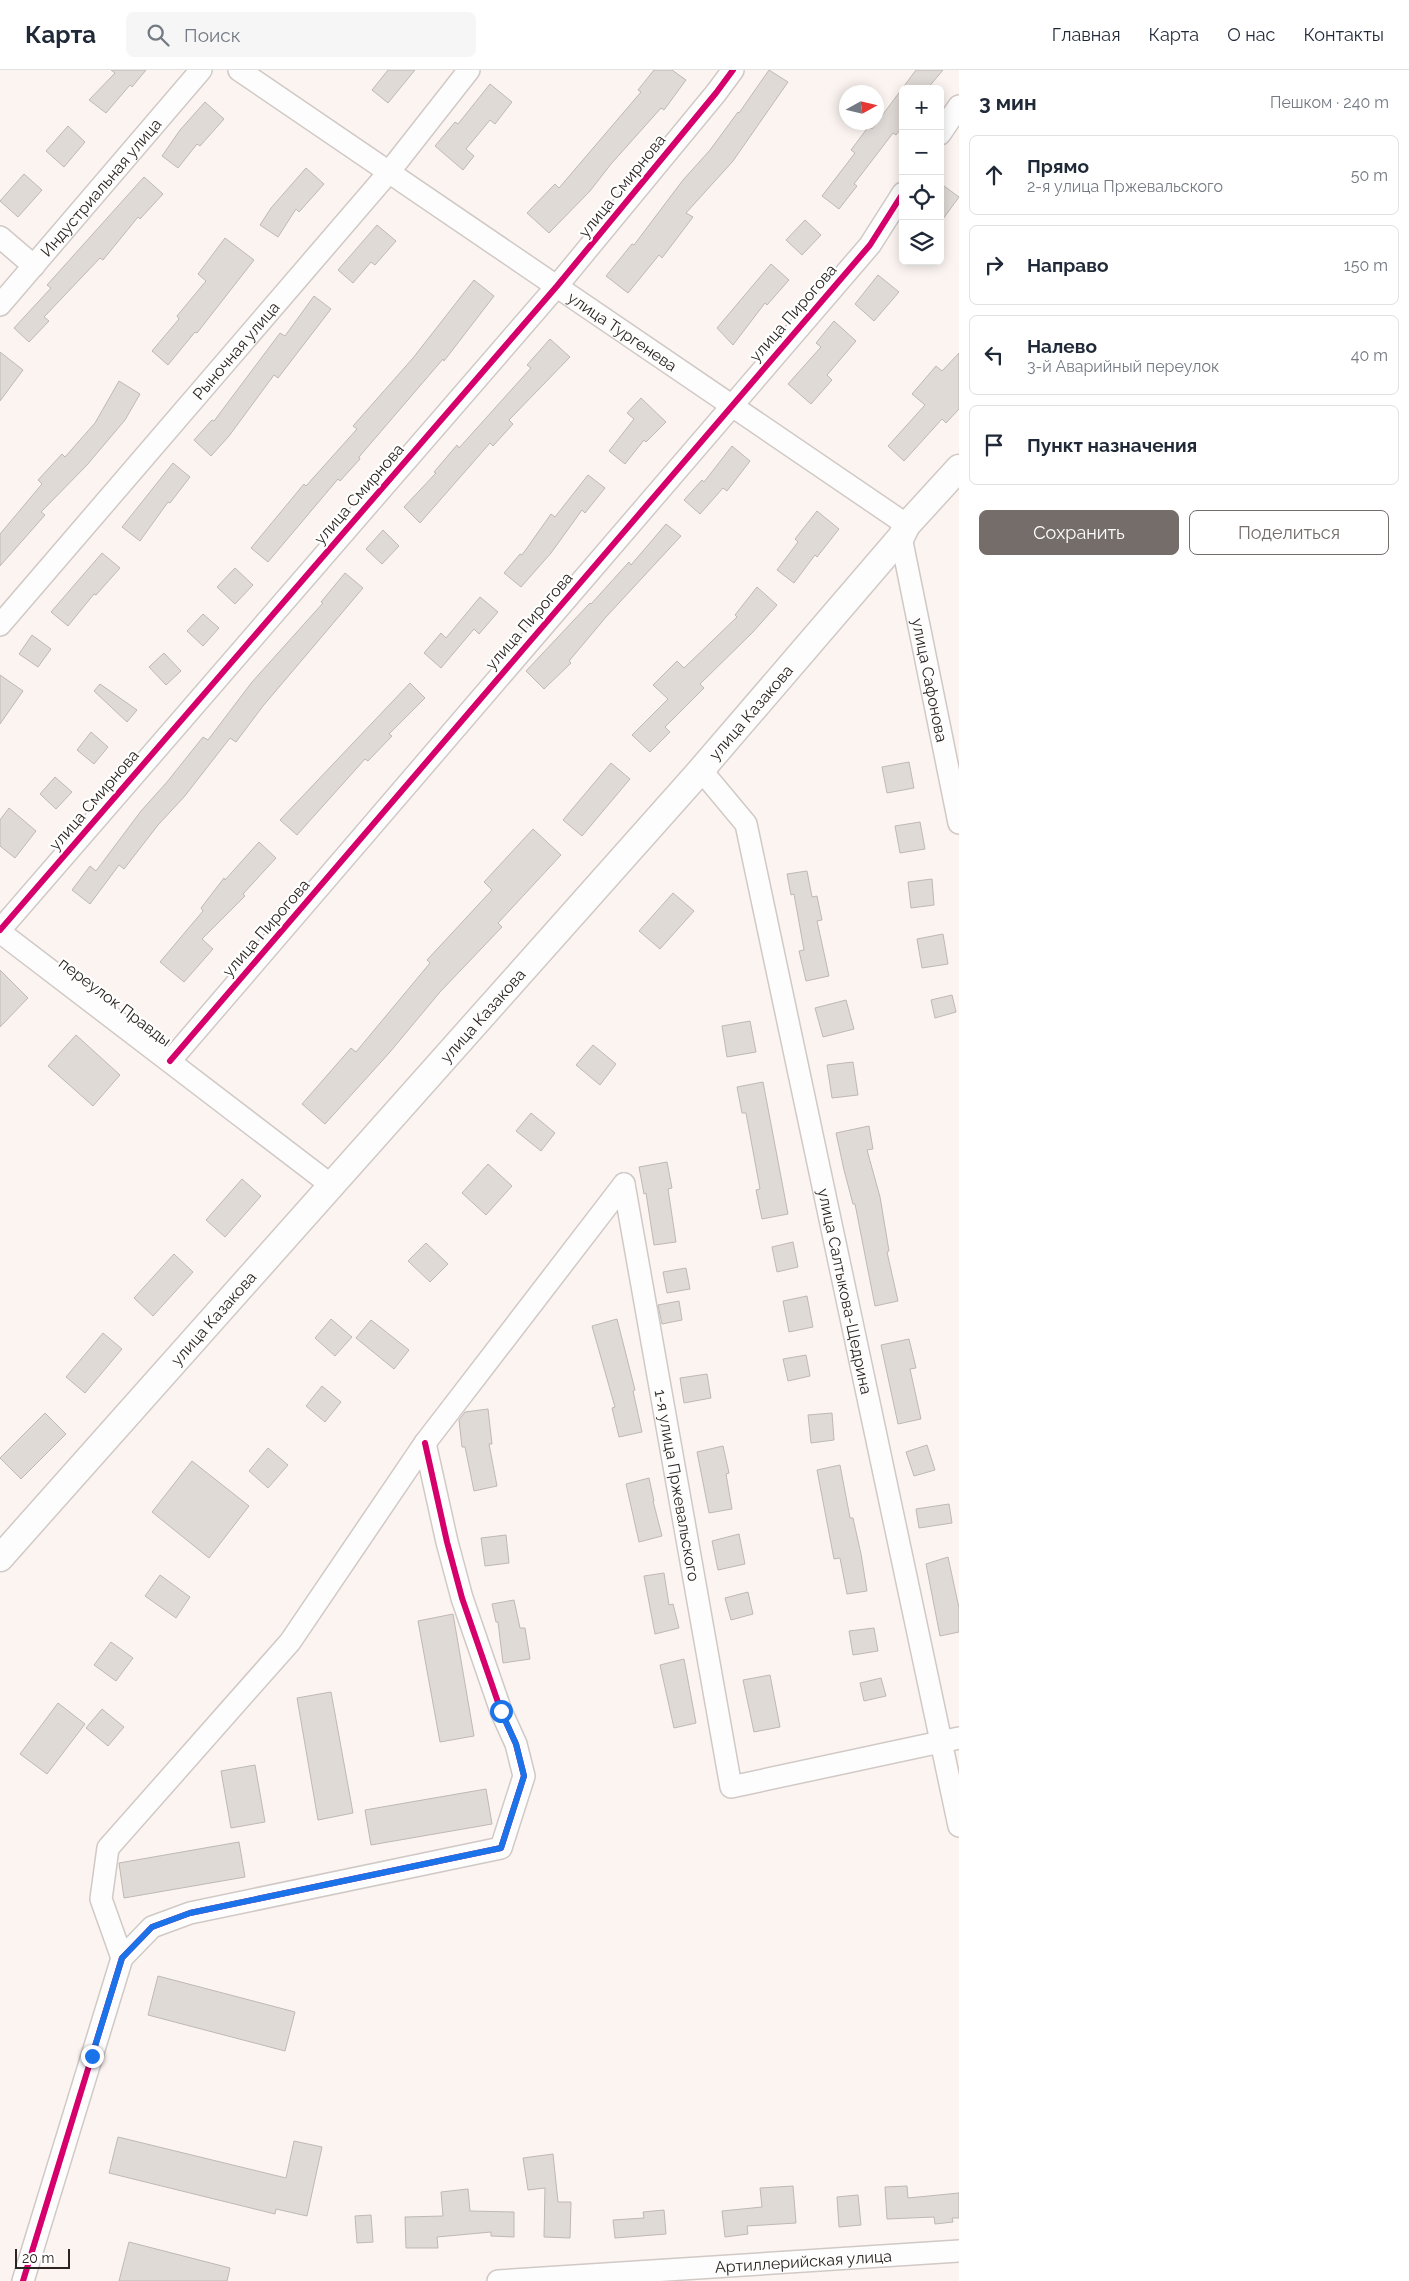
<!DOCTYPE html>
<html lang="ru">
<head>
<meta charset="utf-8">
<style>
	:root { --surface:#fff; --page:#f6f6f7; --text:#1f2937; --muted:#747a83; --line:#e0e1e3; --accent:#746d6a }
	body { margin:0; font-family:Raleway,sans-serif; background:var(--page); color:var(--text) }
	.controls { position:absolute; right:15px; top:15px; display:grid; overflow:hidden; border-radius:8px; box-shadow:0 2px 12px #0003 }
	.controls button { width:45px; height:45px; display:grid; place-items:center; padding:0; border:0; border-bottom:1px solid var(--line); background:var(--surface); color:var(--text); font:25px sans-serif }
	.compass { position:absolute; left:839px; top:15px; width:45px; height:45px; border-radius:50%; background:var(--surface); box-shadow:0 2px 12px #0003; rotate:82deg }
	.scale { position:absolute; left:15px; bottom:12px; width:55px; box-sizing:border-box; padding-left:5px; border:2px solid #2b2521; border-top:0; font-size:14px; line-height:18px; white-space:nowrap; color:#2b2521; -webkit-text-stroke:4px #fff; paint-order:stroke }
	.stop { position:absolute; width:15px; height:15px; margin:-11px; border:4px solid #1a73e8; border-radius:50%; background:#fff }
	.stop.end { background:#1a73e8; border-color:#fff; box-shadow:0 1px 5px #0008 }
	.list { margin:0; padding:0; list-style:none }
	h2 { display:flex; justify-content:space-between; align-items:center; height:65px; margin:0; padding:0 20px; font-size:21px }
	h2 small { font-size:16px; font-weight:400; color:var(--muted) }
	.list li { display:grid; grid-template-columns:32px 1fr auto; gap:15px; align-items:center; box-sizing:border-box; height:80px; margin:0 10px 10px; padding:0 10px; border:1px solid var(--line); border-radius:8px }
	.list b { display:block; font-size:19px; white-space:nowrap }
	.list p { margin:0; font-size:16px; white-space:nowrap; color:var(--muted) }
	.list em { font-size:16px; font-style:normal; color:var(--muted) }
	.actions { display:flex; gap:10px; padding:15px 20px }
	.actions a { flex:1; padding:11px 0; border:1px solid var(--accent); border-radius:8px; text-align:center; font-size:18px; color:var(--accent) }
	.actions .main { background:var(--accent); color:#fff }
	.icon { flex:none; width:28px; height:28px; fill:none; stroke:currentColor; stroke-width:2; stroke-linecap:round; stroke-linejoin:round }
	.map { position:relative; flex:none; width:959px; height:2211px; overflow:hidden }
	header { display:flex; align-items:center; gap:30px; box-sizing:border-box; height:70px; padding:0 25px; background:var(--surface); border-bottom:1px solid var(--line) }
	header strong { font-size:24px }
	nav { display:flex; gap:28px; margin-inline-start:auto; font-size:18px }
	.search { width:350px; height:45px; background:var(--page); display:flex; align-items:center; gap:12px; box-sizing:border-box; padding:0 18px; border-radius:8px; color:var(--muted); font-size:19px }
	main { display:flex }
	aside { flex:1; background:var(--surface) }
	.map>svg:first-child { display:block }
	.building { fill:#e0dad6; stroke:#beb9b4 }
	.lines { fill:none; stroke-linecap:round; stroke-linejoin:round }
	.minor-casing { stroke:#d0c9c6; stroke-width:24 }
	.major-casing { stroke:#d0c9c6; stroke-width:29 }
	.minor { stroke:#fefdfd; stroke-width:21 }
	.major { stroke:#fefdfd; stroke-width:26 }
	.cycleway-casing { stroke:#fff; stroke-width:9 }
	.cycleway { stroke:#d6006c; stroke-width:6 }
	.route { stroke:#1a73e8; stroke-width:6 }
	.labels { text-anchor:middle; dominant-baseline:central; stroke-width:4.5; stroke-linejoin:round; paint-order:stroke }
	.street-label { font-size:16px; fill:#2b2521; stroke:#fff }
</style>
</head>
<body>
<header>
<strong>Карта</strong>
<div class="search"><svg class="icon" aria-label="search" viewBox="0 0 24 24"><circle cx="10" cy="10" r="6"/><path d="M15 15l6 6"/></svg>Поиск</div>
<nav><a>Главная</a><a>Карта</a><a>О нас</a><a>Контакты</a></nav>
</header>
<main>
<div class="map">
<svg width="959" height="2211" viewBox="0 0 959 2211">
	<rect width="100%" height="100%" fill="#fbf4f1"/>
	<!-- building -->
	<path class="building" d="M111,0H146L132,17L130,15L106,43L89,30L115,3Z
		M388,0H415L388,33L372,20Z
		M654,0H672L686,10L664,40L661,38L611,94L590,121L549,163L527,143L555,114L559,118L641,22L638,20Z
		M769,0L788,12L733,91L686,143L693,147L662,188L659,185L628,223L606,206L632,174L634,175L683,110L710,80L738,42L739,43Z
		M916,0H943L927,19H903V56L896,65L893,63L854,114L857,116L839,139L822,126L855,83L851,80L869,56L872,59Z
		M490,14L512,32L495,54L490,50L466,79L474,86L463,100L435,76L455,52L458,54Z
		M205,32L224,49L200,76L197,74L178,98L162,86L180,60Z
		M68,56L85,72L64,97L46,81Z
		M306,98L324,114L299,142L296,139L278,167L260,155L271,138Z
		M24,104L42,120L18,147L0,131Z
		M144,107L163,124L140,149L138,147L103,190L100,188L44,247L49,251L29,272L14,258L51,218L47,215Z
		M940,113L959,127L940,153Z
		M805,150L821,165L802,185L786,170Z
		M377,155L396,171L375,195L371,192L353,213L338,200Z
		M225,168L254,190L197,263L195,262L168,295L152,281L179,249L177,246L206,211L198,204Z
		M771,194L789,210L767,235L765,233L733,275L717,258Z
		M878,205L899,222L874,251L855,234Z
		M474,210L494,226L444,291L443,289L359,387L360,389L340,411L338,409L268,492L251,478L304,414L306,416L357,359L353,356L413,288Z
		M314,226L331,239L278,308L274,305L229,366L211,386L194,370L212,350L214,351L280,263L285,266Z
		M834,251L856,271L827,305L832,310L811,334L788,314L821,277L816,273Z
		M550,269L570,287L509,350L513,354L493,376L490,373L420,453L404,437L436,403L434,402L457,375L459,378L531,298L527,295Z
		M0,282L23,300L0,331Z
		M959,283V339L946,353L942,349L904,391L888,376L925,335L912,324L936,296L942,301Z
		M119,311L140,324L125,350L87,395L41,442L45,445L0,496V464L42,414L38,410L62,384L65,387L95,353Z
		M641,328L666,352L646,372L644,370L625,394L609,381L634,349L627,343Z
		M732,376L750,391L727,421L723,418L700,444L684,430L702,410L704,412Z
		M173,393L190,407L170,433L168,432L140,471L122,457Z
		M588,405L605,418L585,443L582,440L551,483L521,517L504,503L520,484L522,485L551,444L555,447Z
		M817,441L839,459L817,487L815,485L794,513L777,500L798,472L795,469Z
		M666,454L681,466L606,547L569,591L571,593L544,619L526,601L590,533L591,534L629,492L631,495Z
		M383,460L399,476L382,494L366,479Z
		M102,483L120,498L96,525L94,524L68,556L51,542Z
		M235,498L253,515L235,534L217,517Z
		M345,503L363,518L263,636L236,672L230,668L184,727L158,755L124,799L119,795L90,834L72,820L90,796L96,801L141,741L167,712L203,667L208,670L252,612L323,533L321,532Z
		M757,517L777,535L753,562L700,614L704,618L665,657L670,662L650,682L632,665L668,629L653,615L677,591L684,598L737,547L735,545Z
		M480,527L498,542L479,564L474,559L441,598L424,583L441,563L446,568Z
		M203,544L219,558L203,576L187,561Z
		M32,565L51,579L38,597L19,584Z
		M164,583L181,601L166,615L149,597Z
		M0,605L23,621L0,654Z
		M410,613L425,628L389,664L392,666L368,691L365,689L297,765L280,750Z
		M100,614L137,640L127,652L94,621Z
		M91,662L108,677L94,694L77,680Z
		M909,692L914,718L887,723L882,697Z
		M611,693L630,709L582,766L563,750Z
		M55,707L72,722L56,739L40,724Z
		M9,738L36,761L15,788L0,776V750Z
		M920,752L925,779L900,783L895,756Z
		M533,759L561,785L498,853L502,857L440,922L390,982L325,1054L302,1034L351,978L356,982L430,893L427,890L492,820L484,812Z
		M259,772L276,788L243,824L245,826L202,869L213,879L184,912L160,892L203,841L201,838L224,808L225,810Z
		M807,801L812,827L817,826L822,850L817,851L829,906L806,911L799,881L804,880L794,824L791,825L787,804Z
		M932,809L934,835L911,838L908,812Z
		M673,823L694,841L660,879L639,861Z
		M943,864L948,894L922,898L917,869Z
		M0,900L28,928L0,957Z
		M952,925L956,942L935,948L931,930Z
		M846,930L854,959L823,967L815,938Z
		M750,951L756,982L727,987L722,956Z
		M76,965L120,1005L93,1036L48,996Z
		M593,975L616,994L600,1015L576,995Z
		M853,992L858,1025L832,1028L827,995Z
		M763,1012L788,1144L762,1149L756,1120L760,1119L746,1043H742L737,1017Z
		M531,1043L555,1063L541,1081L516,1061Z
		M869,1056L873,1079L867,1080L880,1127L889,1181L887,1182L898,1231L875,1236L855,1134H853L844,1100L836,1063Z
		M667,1092L672,1118L668,1119L676,1172L654,1175L646,1123L644,1124L639,1097Z
		M488,1094L512,1116L486,1145L462,1123Z
		M242,1109L261,1126L225,1167L206,1150Z
		M793,1172L798,1197L777,1202L772,1177Z
		M426,1173L448,1194L430,1212L408,1191Z
		M174,1184L193,1202L153,1246L134,1228Z
		M686,1198L690,1219L667,1223L663,1202Z
		M807,1226L813,1257L789,1262L783,1231Z
		M679,1231L682,1250L662,1254L658,1235Z
		M331,1249L352,1267L335,1286L315,1268Z
		M617,1249L635,1320L633,1321L642,1362L619,1367L612,1338L615,1337L592,1256Z
		M371,1250L409,1280L394,1299L356,1268Z
		M103,1263L122,1279L85,1323L66,1307Z
		M909,1269L916,1298L910,1299L921,1349L898,1354L881,1275Z
		M806,1285L810,1306L788,1311L783,1289Z
		M707,1304L711,1328L684,1333L680,1308Z
		M322,1316L341,1332L325,1352L306,1336Z
		M488,1339L492,1374H489L497,1416L474,1421L465,1377H462L459,1350L465,1342Z
		M45,1343L66,1364L21,1409L0,1388Z
		M832,1343L834,1370L811,1373L808,1345Z
		M927,1375L935,1400L914,1406L906,1382Z
		M723,1376L729,1403L726,1404L732,1439L709,1443L697,1382Z
		M268,1378L288,1395L268,1418L249,1401Z
		M192,1391L249,1436L209,1488L152,1442Z
		M840,1395L850,1448H853L861,1484L867,1521L847,1524L840,1488L834,1489L817,1400Z
		M649,1408L654,1431H653L662,1466L639,1472L626,1414Z
		M949,1434L952,1453L919,1458L916,1439Z
		M739,1464L745,1494L718,1500L712,1471Z
		M506,1465L509,1493L485,1496L481,1468Z
		M948,1487L959,1538V1562L940,1566L926,1494Z
		M664,1503L669,1535L673,1534L679,1558L655,1564L644,1506Z
		M160,1505L190,1527L176,1548L145,1526Z
		M748,1522L753,1544L731,1550L725,1528Z
		M514,1530L520,1558H525L530,1589L503,1593L498,1552H496L492,1534Z
		M453,1544L474,1666L440,1672L418,1551Z
		M874,1558L878,1581L853,1585L849,1561Z
		M111,1572L133,1588L116,1611L94,1595Z
		M684,1589L696,1653L674,1658L660,1595Z
		M770,1605L780,1657L754,1662L743,1610Z
		M881,1608L886,1626L864,1631L860,1613Z
		M331,1622L353,1743L318,1750L297,1628Z
		M58,1633L85,1654L47,1704L20,1684Z
		M102,1639L124,1657L108,1676L86,1658Z
		M255,1695L265,1752L231,1758L221,1701Z
		M486,1719L492,1754L371,1775L365,1740Z
		M239,1772L245,1807L124,1828L119,1793Z
		M158,1906L295,1942L285,1981L148,1945Z
		M118,2067L286,2108L294,2071L322,2077L307,2146L276,2139L275,2144L109,2103Z
		M553,2084L558,2132H571L570,2168L544,2167L545,2118L528,2120L523,2088Z
		M793,2116L796,2153L747,2156L748,2164L725,2167L722,2141L762,2137L760,2118Z
		M907,2116L908,2128L959,2123V2148H952L953,2152L935,2154L934,2147L887,2149L885,2117Z
		M468,2119L470,2141L514,2142V2167L491,2166V2162L437,2167L438,2178H406L405,2147L443,2146L441,2122Z
		M858,2125L861,2155L839,2157L837,2127Z
		M664,2140L666,2164L615,2168L613,2150L644,2148L643,2142Z
		M371,2145L373,2172L357,2173L355,2146Z
		M129,2172L230,2198L227,2211H119Z"/>
	<g class="lines">
		<defs>
			<g id="minor">
				<path id="s1" d="M239,0L907,455"/>
				<path d="M940,64L959,36"/>
				<path d="M0,167L34,196"/>
				<path id="s2" d="M0,235L201,0"/>
				<path id="s3" d="M901,467L959,753"/>
				<path id="s4" d="M0,555L389,102L469,0"/>
				<path id="s5" d="M701,700L746,754L959,1756"/>
				<path d="M0,860L557,216L716,23L733,0"/>
				<path d="M0,862L331,1115"/>
				<path d="M170,991L870,175L903,123"/>
				<path id="s6" d="M624,1114L731,1717L959,1668"/>
				<path d="M122,1888L101,1829L108,1778L290,1572L425,1373L624,1114"/>
				<path d="M23,2211L122,1888L152,1857L190,1843L501,1778L524,1706L516,1674L501,1641L462,1528L447,1472L425,1373"/>
				<path id="s7" d="M498,2211L959,2181"/>
			</g>
			<g id="major">
				<path id="s8" d="M0,1488L701,700L901,467L907,455L959,398"/>
			</g>
		</defs>
		<!-- minor casing -->
		<use href="#minor" class="minor-casing"/>
		<!-- major casing -->
		<use href="#major" class="major-casing"/>
		<!-- minor -->
		<use href="#minor" class="minor"/>
		<!-- major -->
		<use href="#major" class="major"/>
		<defs>
			<path id="cycleway" d="M0,860L557,216L716,23L733,0
				M170,991L870,175L903,123
				M23,2211L122,1888L152,1857L190,1843L501,1778L524,1706L516,1674L501,1641L462,1528L447,1472L425,1373"/>
		</defs>
		<!-- cycleway casing -->
		<use href="#cycleway" class="cycleway-casing"/>
		<!-- cycleway -->
		<use href="#cycleway" class="cycleway"/>
	</g>
	<g class="lines">
		<!-- route -->
		<path class="route" d="M92,1986L122,1888L152,1857L190,1843L501,1778L524,1706L516,1674L501,1641"/>
	</g>
	<g class="labels">
		<!-- street labels -->
		<g class="street-label">
			<text transform="translate(622 116) rotate(-51)">улица Смирнова</text>
			<text stroke="none"><textPath href="#s2" startOffset="155">Индустриальная улица</textPath></text>
			<text transform="translate(793 243) rotate(-49)">улица Пирогова</text>
			<text stroke="none"><textPath href="#s1" startOffset="464">улица Тургенева</textPath></text>
			<text stroke="none"><textPath href="#s4" startOffset="362">Рыночная улица</textPath></text>
			<text transform="translate(359 424) rotate(-49)">улица Смирнова</text>
			<text transform="translate(529 551) rotate(-49)">улица Пирогова</text>
			<text stroke="none"><textPath href="#s3" startOffset="146">улица Сафонова</textPath></text>
			<text stroke="none"><textPath href="#s8" startOffset="1131">улица Казакова</textPath></text>
			<text transform="translate(94 730) rotate(-49)">улица Смирнова</text>
			<text transform="translate(266 858) rotate(-49)">улица Пирогова</text>
			<text transform="translate(115 932) rotate(37)">переулок Правды</text>
			<text stroke="none"><textPath href="#s8" startOffset="726">улица Казакова</textPath></text>
			<text stroke="none"><textPath href="#s5" startOffset="548">улица Салтыкова-Щедрина</textPath></text>
			<text stroke="none"><textPath href="#s8" startOffset="321">улица Казакова</textPath></text>
			<text stroke="none"><textPath href="#s6" startOffset="306">1-я улица Пржевальского</textPath></text>
			<text stroke="none"><textPath href="#s7" startOffset="306">Артиллерийская улица</textPath></text>
		</g>
	</g>
</svg>
<div class="controls">
<button>+</button>
<button>−</button>
<button><svg class="icon" aria-label="locate" viewBox="0 0 24 24"><circle cx="12" cy="12" r="6"/><path d="M12 2v4M12 18v4M2 12h4M18 12h4"/></svg></button>
<button><svg class="icon" aria-label="layers" viewBox="0 0 24 24"><path d="M12 4l9 5-9 5-9-5zM3 14l9 5 9-5"/></svg></button>
</div>
<svg class="compass" viewBox="-18 -18 36 36"><path d="M0-13l5 13h-10z" fill="#e53935"/><path d="M0 13l5-13h-10z" fill="#747a83"/></svg>
<div class="scale">20 m</div>
<div class="stop" style="left:501px;top:1641px"></div>
<div class="stop end" style="left:92px;top:1986px"></div>
</div>
<aside>
<h2>3 мин<small>Пешком · 240 m</small></h2>
<ul class="list">
<li><svg class="icon" aria-label="ahead" viewBox="0 0 24 24"><path d="M12 20V5M6 11l6-6 6 6"/></svg><div><b>Прямо</b><p>2-я улица Пржевальского</p></div><em>50 m</em></li>
<li><svg class="icon" aria-label="right" viewBox="0 0 24 24"><path d="M7 20v-9h11M14 6l5 5-5 5"/></svg><div><b>Направо</b></div><em>150 m</em></li>
<li><svg class="icon" aria-label="left" viewBox="0 0 24 24"><path d="M17 20v-9H6M10 6l-5 5 5 5"/></svg><div><b>Налево</b><p>3-й Аварийный переулок</p></div><em>40 m</em></li>
<li><svg class="icon" aria-label="arrive" viewBox="0 0 24 24"><path d="M6 21V4h12l-3 4 3 4H6"/></svg><div><b>Пункт назначения</b></div></li>
</ul>
<div class="actions"><a class="main">Сохранить</a><a>Поделиться</a></div>
</aside>
</main>
</body>
</html>
